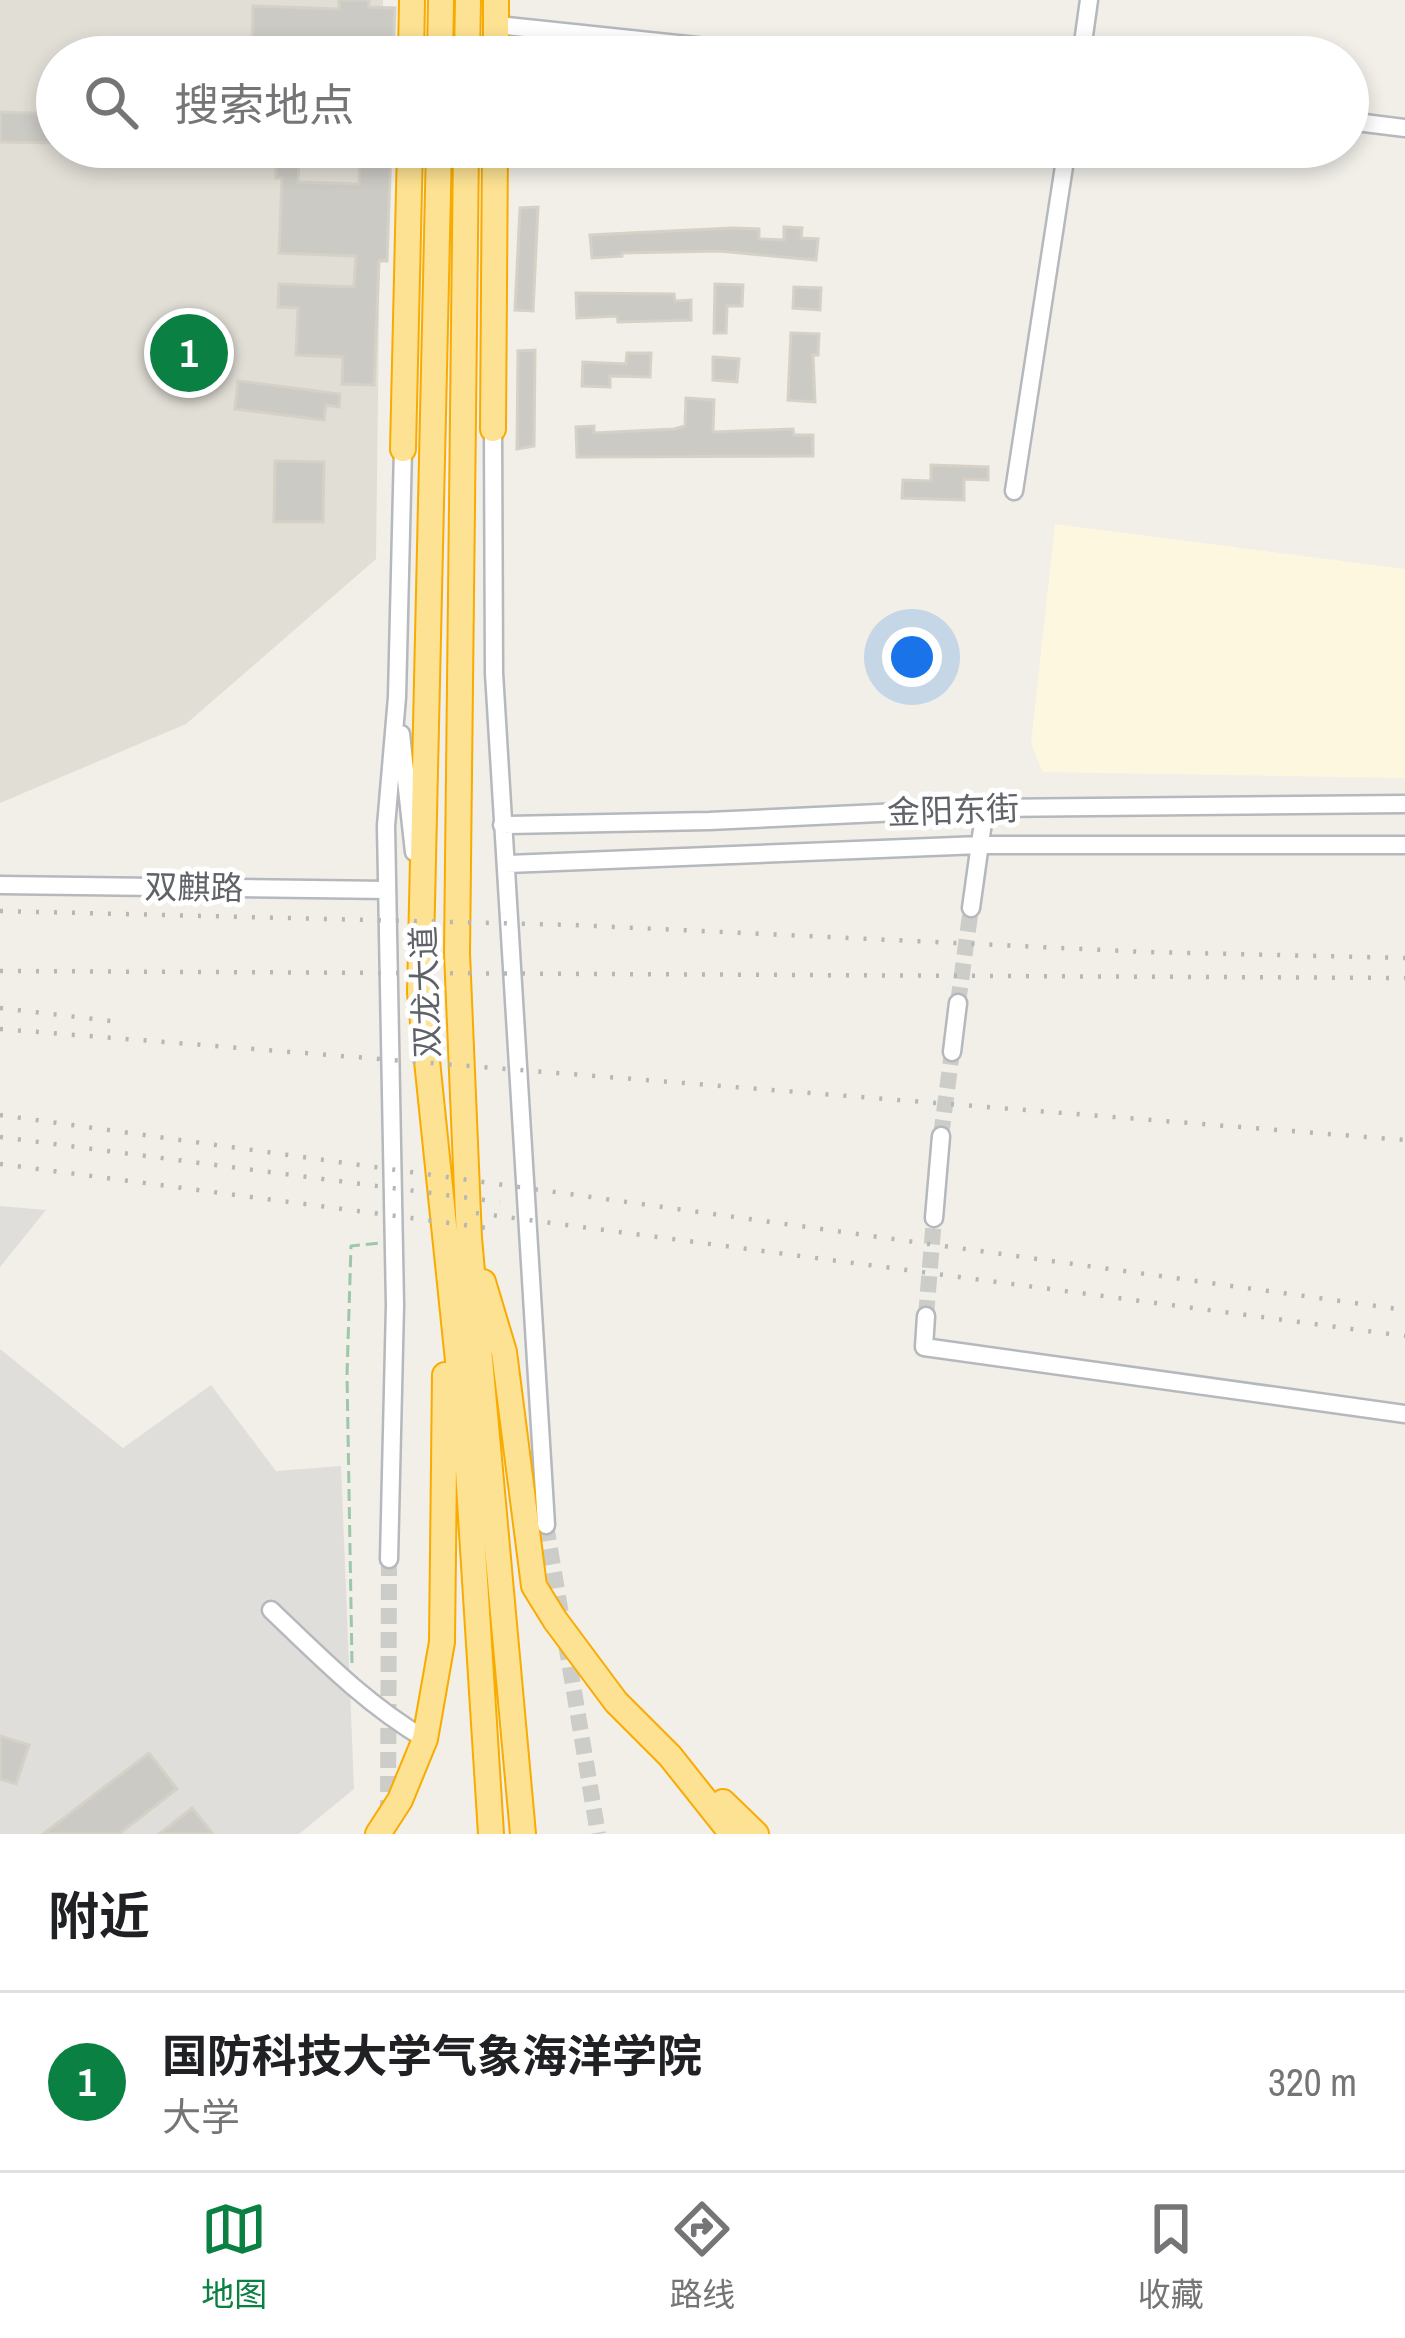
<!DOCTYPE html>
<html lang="zh">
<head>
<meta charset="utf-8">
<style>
	:root { --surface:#fff; --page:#f2f2f2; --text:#202124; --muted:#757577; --line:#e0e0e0; --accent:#0b8043 }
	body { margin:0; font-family:"Archivo Narrow","Noto Sans SC",sans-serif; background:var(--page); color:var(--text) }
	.you { position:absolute; left:912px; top:657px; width:42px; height:42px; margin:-30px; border:9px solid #fff; border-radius:50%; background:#1a73e8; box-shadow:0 0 0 18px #1a73e833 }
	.badge { display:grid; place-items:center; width:78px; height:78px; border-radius:50%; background:var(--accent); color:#fff; font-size:39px; font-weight:700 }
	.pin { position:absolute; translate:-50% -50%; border:6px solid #fff; box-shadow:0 3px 12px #0006 }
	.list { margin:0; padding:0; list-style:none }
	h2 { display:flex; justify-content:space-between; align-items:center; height:156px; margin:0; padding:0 48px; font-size:51px }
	h2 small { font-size:39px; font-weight:400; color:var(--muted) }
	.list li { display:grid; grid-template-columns:78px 1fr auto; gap:36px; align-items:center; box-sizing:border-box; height:180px; padding:0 48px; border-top:3px solid var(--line) }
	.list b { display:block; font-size:45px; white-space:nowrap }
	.list p { margin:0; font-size:39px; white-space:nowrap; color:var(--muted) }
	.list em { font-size:39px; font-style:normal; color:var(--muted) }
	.icon { flex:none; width:66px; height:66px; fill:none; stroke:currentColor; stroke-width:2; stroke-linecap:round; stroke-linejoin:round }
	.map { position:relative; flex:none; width:1405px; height:1834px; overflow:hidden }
	.search { position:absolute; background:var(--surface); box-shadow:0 6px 18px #0003; left:36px; right:36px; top:36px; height:132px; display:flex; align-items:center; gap:30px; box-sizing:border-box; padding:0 42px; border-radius:66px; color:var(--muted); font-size:45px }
	.sheet { height:336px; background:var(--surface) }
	nav { display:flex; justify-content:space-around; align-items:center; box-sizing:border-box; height:168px; border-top:3px solid var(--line); background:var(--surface); font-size:33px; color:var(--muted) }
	nav a { display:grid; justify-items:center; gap:6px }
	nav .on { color:var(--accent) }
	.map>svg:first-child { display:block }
	.commercial { fill:#fef7e0 }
	.industrial { fill:#e0deda }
	.education { fill:#e1ded6 }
	.building { fill:#cccac5; stroke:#d6d1c6; stroke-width:3 }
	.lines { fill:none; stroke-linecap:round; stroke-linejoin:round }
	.minor-tunnel { stroke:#ccccc8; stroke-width:16; stroke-dasharray:16 8; stroke-linecap:butt }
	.minor-casing { stroke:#b5b8bc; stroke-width:21 }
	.highway-casing { stroke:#f9ab00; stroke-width:28 }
	.path { stroke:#9cc7a9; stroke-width:3; stroke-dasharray:12 6; stroke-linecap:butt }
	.minor { stroke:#fff; stroke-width:16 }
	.highway { stroke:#fde293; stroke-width:24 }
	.rail { stroke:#b6b7b8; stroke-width:4.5; stroke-dasharray:3 15; stroke-linecap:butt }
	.labels { text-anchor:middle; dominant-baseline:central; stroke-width:10; stroke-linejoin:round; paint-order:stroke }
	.street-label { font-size:33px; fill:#5f6368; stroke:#fff }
</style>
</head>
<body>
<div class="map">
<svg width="1405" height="1834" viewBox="0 0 1405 1834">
	<rect width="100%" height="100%" fill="#f1efe8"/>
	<!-- commercial -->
	<path class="commercial" d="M1055,524L1405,569V778L1043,772L1031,744Z"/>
	<!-- industrial -->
	<path class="industrial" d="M0,1206L46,1210L0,1267Z
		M0,1349L123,1448L211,1385L276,1471L341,1466L354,1789L299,1834H0Z"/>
	<!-- education -->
	<path class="education" d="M0,0H383V57H57V147H381L376,559L186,724L0,803Z"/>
	<!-- building -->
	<path class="building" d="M339,0H369V7L395,8L393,57H252L253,6L339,9Z
		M0,112L57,114V143L0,142Z
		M360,147H391L387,261H379L374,385L342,384L343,357L296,355L298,308L278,307L279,284L354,287L356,256L279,253L282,178H276V159L299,160L298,182L359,184Z
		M538,207L533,311L515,310L520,208Z
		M784,227L802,228L801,238L818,239L816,260L719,251L622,253V256L592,258L590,235L733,228L759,229V239L784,240Z
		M715,284L743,285L742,306H727L726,333H714Z
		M794,287L821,288L820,310L793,308Z
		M576,293L674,294L675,301L691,300V320L618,322L617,316L577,318Z
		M791,333L819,334L818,355H813L815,402L788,400Z
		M535,350L534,446L517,449L518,351Z
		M627,353H651L650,377L610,376V387L582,386L583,362L626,364Z
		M713,357L739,359L737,382L713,380Z
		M238,381L340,394L339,407L326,405L324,420L235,409Z
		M686,398L714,400L713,432L793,429L794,435H813V456L577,457L576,427L594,426V433L674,429L685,426Z
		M275,461L324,462L323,522H274Z
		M931,465L988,467V480L964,479V500L902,498L903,480L931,481Z
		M0,1736L29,1745L16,1784L0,1779Z
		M149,1753L177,1789L119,1834H43Z
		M192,1808L213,1834H159L187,1812Z"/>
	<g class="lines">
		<!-- minor-tunnel -->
		<path class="minor-tunnel" d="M958,1003L971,908
			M941,1136L952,1052
			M926,1316L934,1218
			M546,1525L598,1834
			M388,1816L389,1559"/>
		<defs>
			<path id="minor" d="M497,25L801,57
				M1081,57L1089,0
				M1348,121L1405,128
				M493,429L494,673L546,1525
				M1014,491L1067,147
				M401,734L414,852
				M502,825L709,821L985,808L1405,804
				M506,864L980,845H1405
				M0,885L387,890
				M971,908L985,808
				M952,1052L958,1003
				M934,1218L941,1136
				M926,1316L924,1347L1405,1414
				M389,1559L395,1305L386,826L397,697L403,449
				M271,1610C321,1658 366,1704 425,1739"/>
			<path id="highway" d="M411,57L412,0
				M440,57L441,0
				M467,57L468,0
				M496,57V0
				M439,147L420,993L466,1438L491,1834
				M466,147L457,953L469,1238L523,1834
				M493,429L495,147
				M403,449L410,147
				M483,1282L504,1352L534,1586L555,1620L616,1702L670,1756L732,1834
				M723,1802L756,1834
				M378,1834L400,1800L425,1739L442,1642L445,1375"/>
		</defs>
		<!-- minor casing -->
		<use href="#minor" class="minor-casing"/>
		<!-- highway casing -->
		<use href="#highway" class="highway-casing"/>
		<!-- path -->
		<path class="path" d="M352,1663L347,1375L351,1246L380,1243"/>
		<!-- minor -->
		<use href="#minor" class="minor"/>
		<!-- highway -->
		<use href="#highway" class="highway"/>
		<!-- rail -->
		<path class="rail" d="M0,911L574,925L1146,952L1405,958
			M0,971L1405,978
			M0,1008L111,1021
			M0,1029L1405,1140
			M0,1115L1405,1310
			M0,1137L500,1202
			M0,1164L495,1229
			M476,1213L1405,1336"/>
	</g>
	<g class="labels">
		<!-- street labels -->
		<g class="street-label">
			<text transform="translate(953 810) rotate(-2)">金阳东街</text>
			<text transform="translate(194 887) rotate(1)">双麒路</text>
			<text transform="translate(425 992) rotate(-92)">双龙大道</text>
		</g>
	</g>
</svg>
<div class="you"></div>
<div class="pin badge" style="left:189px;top:353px">1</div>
<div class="search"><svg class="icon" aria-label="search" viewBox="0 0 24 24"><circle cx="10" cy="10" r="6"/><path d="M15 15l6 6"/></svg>搜索地点</div>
</div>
<section class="sheet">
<h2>附近<small></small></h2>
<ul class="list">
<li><span class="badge">1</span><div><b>国防科技大学气象海洋学院</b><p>大学</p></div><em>320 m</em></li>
</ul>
</section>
<nav>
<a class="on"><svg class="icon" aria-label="map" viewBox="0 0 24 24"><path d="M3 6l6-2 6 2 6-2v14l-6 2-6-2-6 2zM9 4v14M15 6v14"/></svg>地图</a>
<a><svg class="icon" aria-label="directions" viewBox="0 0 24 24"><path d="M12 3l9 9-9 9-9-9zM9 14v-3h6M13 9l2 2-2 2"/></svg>路线</a>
<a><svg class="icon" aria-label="saved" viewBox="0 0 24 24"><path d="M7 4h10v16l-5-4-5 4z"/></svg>收藏</a>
</nav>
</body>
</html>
